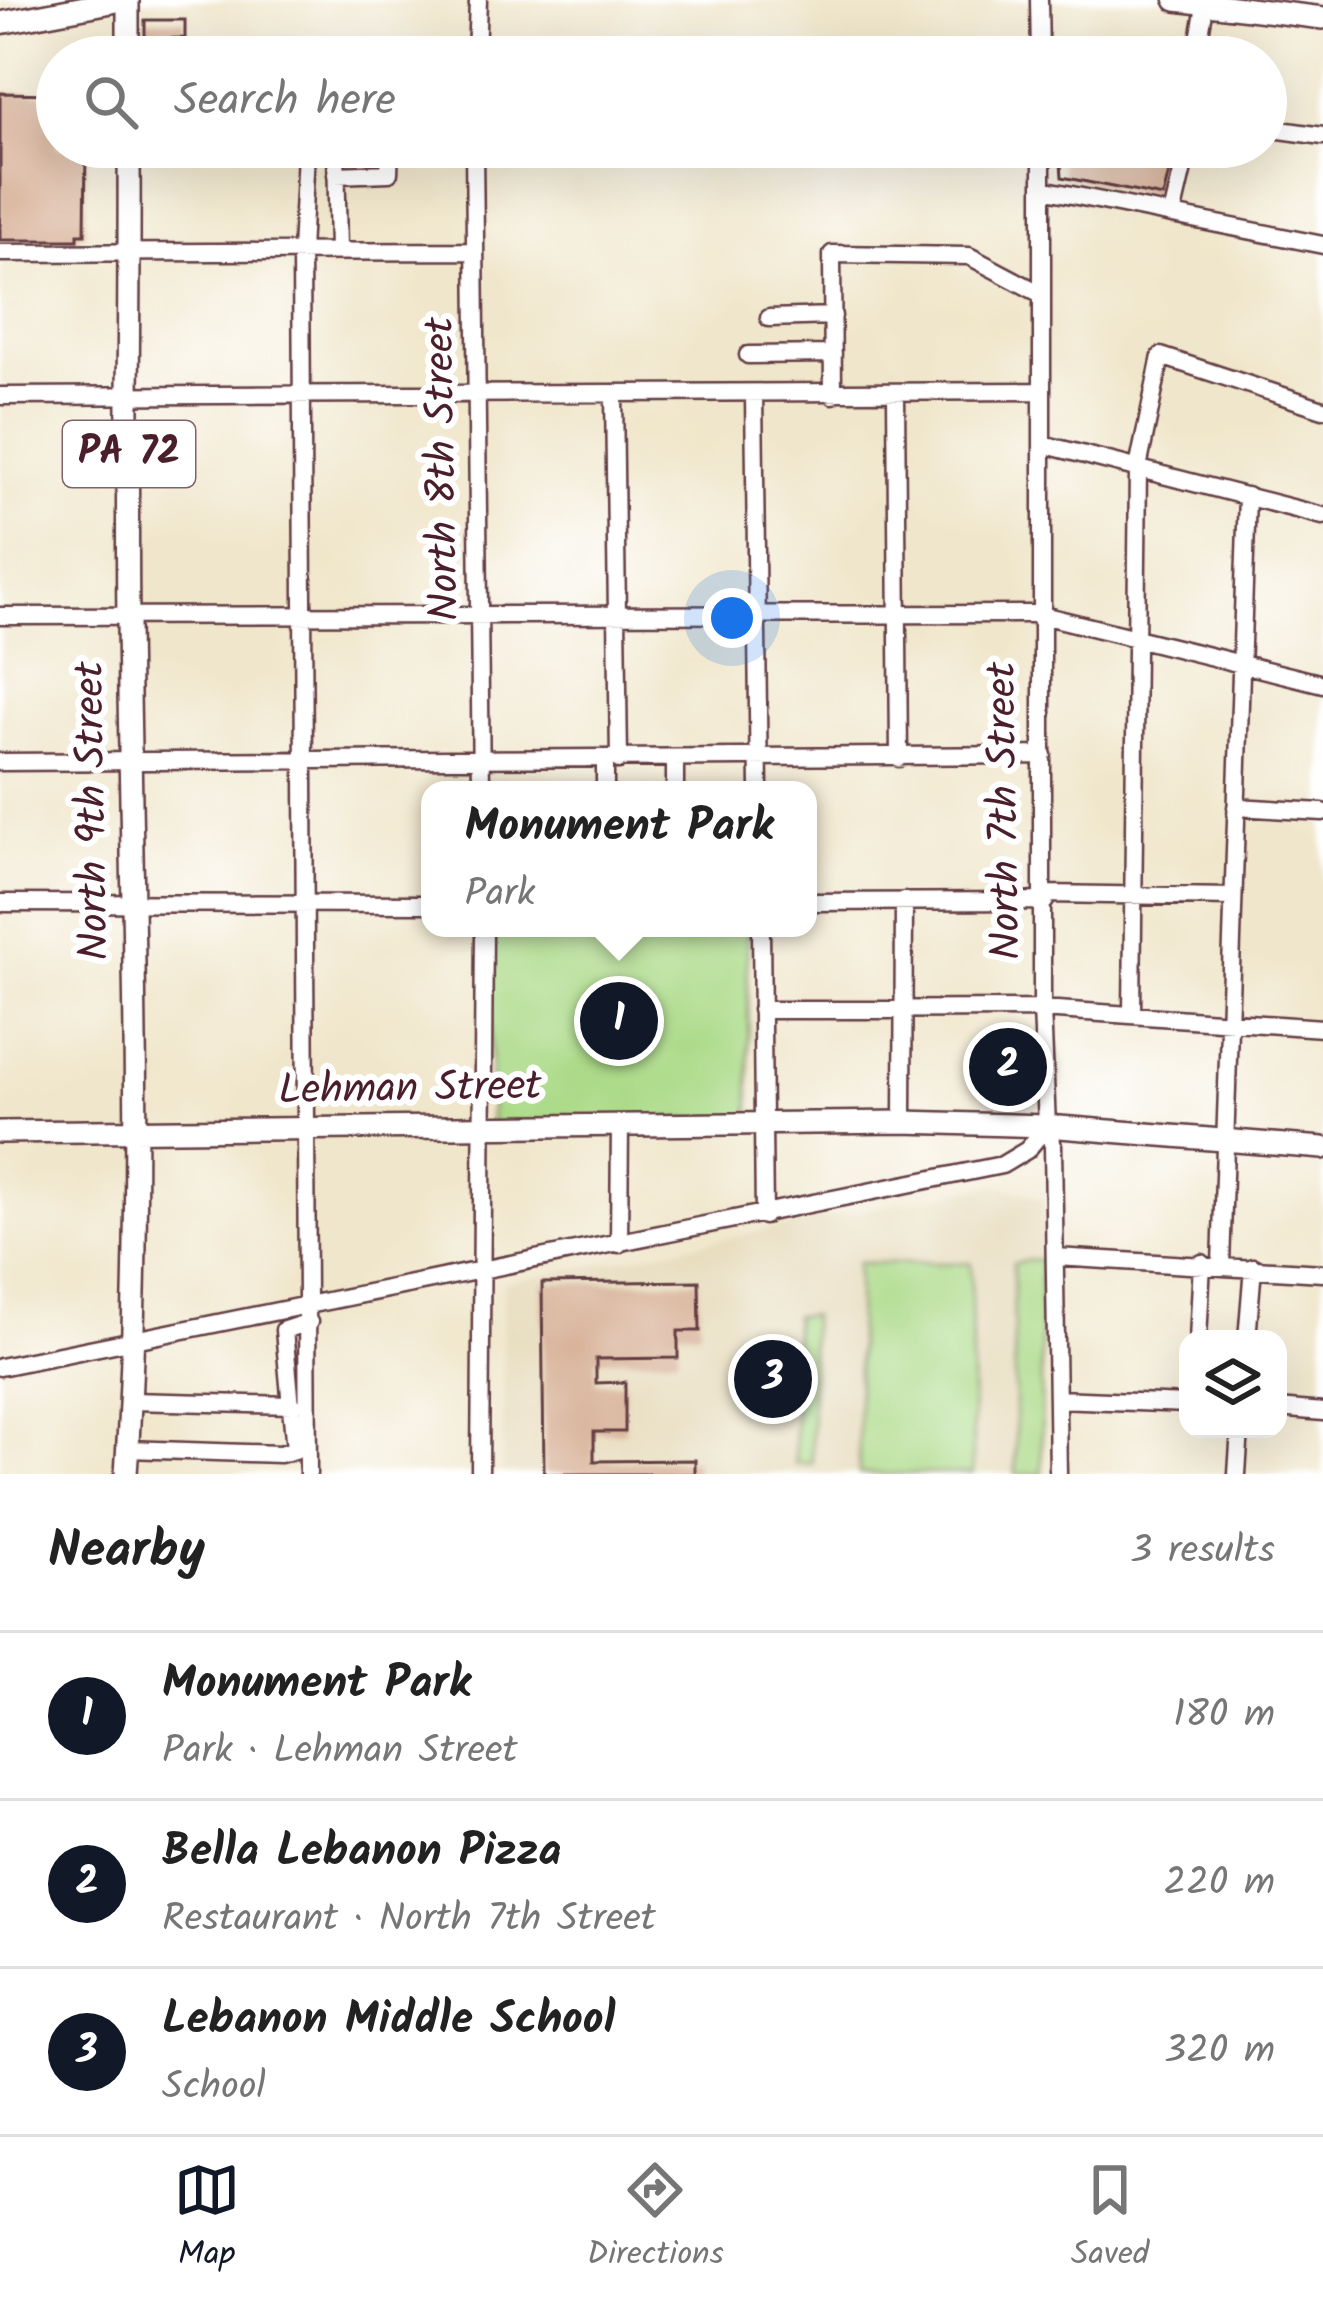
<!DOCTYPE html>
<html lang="en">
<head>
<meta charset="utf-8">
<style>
	:root { --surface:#fff; --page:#f2f2f2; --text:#222; --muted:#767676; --line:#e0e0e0; --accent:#111827 }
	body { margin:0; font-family:Kalam,sans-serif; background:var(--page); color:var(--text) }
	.controls { position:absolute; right:36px; bottom:36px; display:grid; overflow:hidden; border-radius:24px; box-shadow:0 12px 48px #0002 }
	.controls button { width:108px; height:108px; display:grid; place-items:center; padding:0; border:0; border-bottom:3px solid var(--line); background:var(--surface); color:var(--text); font:60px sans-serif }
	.you { position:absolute; left:732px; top:618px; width:42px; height:42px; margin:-30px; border:9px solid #fff; border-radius:50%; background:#1a73e8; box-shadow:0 0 0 18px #1a73e833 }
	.badge { display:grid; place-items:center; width:78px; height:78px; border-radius:50%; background:var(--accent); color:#fff; font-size:39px; font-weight:700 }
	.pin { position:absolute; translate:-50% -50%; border:6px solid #fff; box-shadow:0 3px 12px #0006 }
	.popup { position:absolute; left:421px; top:781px; width:396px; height:156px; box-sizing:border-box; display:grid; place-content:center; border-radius:24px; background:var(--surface); filter:drop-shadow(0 3px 9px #0005); font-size:39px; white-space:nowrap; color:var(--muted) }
	.popup b { font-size:45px; color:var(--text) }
	.popup::after { content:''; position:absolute; left:50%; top:100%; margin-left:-24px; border:24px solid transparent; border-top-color:var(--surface) }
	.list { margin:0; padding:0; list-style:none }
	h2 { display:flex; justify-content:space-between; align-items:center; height:156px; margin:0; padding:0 48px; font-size:51px }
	h2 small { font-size:39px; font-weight:400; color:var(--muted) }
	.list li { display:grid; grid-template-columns:78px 1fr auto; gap:36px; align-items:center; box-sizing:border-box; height:168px; padding:0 48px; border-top:3px solid var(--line) }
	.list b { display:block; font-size:45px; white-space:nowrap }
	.list p { margin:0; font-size:39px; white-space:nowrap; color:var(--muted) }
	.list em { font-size:39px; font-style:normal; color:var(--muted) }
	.icon { flex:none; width:66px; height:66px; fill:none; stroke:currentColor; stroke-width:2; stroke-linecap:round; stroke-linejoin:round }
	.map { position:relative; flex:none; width:1323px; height:1474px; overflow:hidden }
	.search { position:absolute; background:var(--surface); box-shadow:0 12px 48px #0002; left:36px; right:36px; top:36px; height:132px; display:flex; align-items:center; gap:30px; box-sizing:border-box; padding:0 42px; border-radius:66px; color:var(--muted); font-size:45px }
	.sheet { height:660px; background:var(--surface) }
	nav { display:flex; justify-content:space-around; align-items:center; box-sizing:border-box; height:168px; border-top:3px solid var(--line); background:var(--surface); font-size:33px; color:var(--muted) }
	nav a { display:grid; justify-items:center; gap:6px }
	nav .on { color:var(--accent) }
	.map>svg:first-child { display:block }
	.built { fill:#e6daba }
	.green { fill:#acda88; stroke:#7b7c5a; stroke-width:3 }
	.building { fill:#d4aa8e }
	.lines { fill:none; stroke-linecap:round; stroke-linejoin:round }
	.minor-casing { stroke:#633d43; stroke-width:21 }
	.major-casing { stroke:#633d43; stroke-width:26 }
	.minor { stroke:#fff; stroke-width:16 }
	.major { stroke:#fff; stroke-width:21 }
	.labels { text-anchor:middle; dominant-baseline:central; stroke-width:12; stroke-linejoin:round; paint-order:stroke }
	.shield { fill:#fff; stroke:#80626b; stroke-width:3 }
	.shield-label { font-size:39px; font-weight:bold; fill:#4a1f2b }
	.street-label { font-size:42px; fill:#4a1f2b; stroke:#fff }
</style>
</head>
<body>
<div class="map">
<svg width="1323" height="1474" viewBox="0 0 1323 1474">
	<rect width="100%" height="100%" fill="#fff"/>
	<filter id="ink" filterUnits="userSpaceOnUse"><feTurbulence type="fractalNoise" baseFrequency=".00833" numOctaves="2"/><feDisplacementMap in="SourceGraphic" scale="24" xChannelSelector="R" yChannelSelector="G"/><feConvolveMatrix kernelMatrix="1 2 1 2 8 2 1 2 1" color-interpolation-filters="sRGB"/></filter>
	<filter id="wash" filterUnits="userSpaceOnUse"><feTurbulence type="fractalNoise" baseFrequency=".004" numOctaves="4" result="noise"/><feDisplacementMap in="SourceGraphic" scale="48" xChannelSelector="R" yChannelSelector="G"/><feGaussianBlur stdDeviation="2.7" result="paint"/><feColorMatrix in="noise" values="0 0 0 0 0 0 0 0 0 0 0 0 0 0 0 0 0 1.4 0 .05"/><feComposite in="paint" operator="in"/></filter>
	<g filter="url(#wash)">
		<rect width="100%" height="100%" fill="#f0e6cb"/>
		<!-- built -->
		<path class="built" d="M997,1184L1044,1200L1042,1474H503V1283Z"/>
		<!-- green -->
		<path class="green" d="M490,928H747L750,1118L491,1123Z
			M1040,1259L1042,1474H1016L1013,1263Z
			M857,1263H971L973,1474H859Z
			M811,1315L812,1463H795L794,1316Z"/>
		<g id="blocks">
			<!-- building -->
			<path class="building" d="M145,20H185V38L145,39Z
				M0,93L57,94V147H86L85,234H78V240H0Z
				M1060,147H1175L1163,197L1062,177Z
				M699,1281L700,1331H678V1358L596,1359V1383L625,1382V1432H594V1461L695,1460V1474H544L542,1283Z"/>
		</g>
	</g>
	<g filter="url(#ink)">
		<use href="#blocks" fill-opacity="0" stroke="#633d43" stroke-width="3"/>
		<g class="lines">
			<defs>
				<path id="minor" d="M1039,0L1040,57
					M476,57L478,0
					M1196,57L1206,0
					M1266,128L1323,136
					M336,147L338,252
					M474,147L481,790
					M1042,147V1009L1047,1126L1053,1146L1058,1474
					M306,152L301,252L308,1474
					M336,175L389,173L390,147
					M1042,189L1323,245
					M1172,215L1188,147
					M0,253L475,251
					M769,318L833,316
					M748,355L833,354
					M614,395L619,760
					M754,395L759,790
					M833,395L832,254L969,256L1041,294
					M896,395L899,758
					M0,396L1041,391
					M1042,444L1323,516
					M0,616L1038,614L1323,684
					M675,758V790
					M605,759V790
					M0,762L1043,755
					M1236,807L1323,812
					M1046,894L1233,897
					M808,902L1045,901
					M0,903L430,904
					M761,928L764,1216
					M761,1010L1042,1009L1323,1028
					M1132,1013L1138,468L1161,356L1323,409
					M903,1122L904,901
					M619,1244L620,1124
					M1056,1257L1323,1273
					M1221,1265L1247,496
					M1198,1339L1202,1263
					M1247,1339L1253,1267
					M0,1367L1002,1165L1027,1150L1047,1126
					M1057,1399L1188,1404
					M130,1401L293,1405
					M1278,1408L1323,1412
					M127,1449L280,1454L295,1450L284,1330L309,1322
					M480,1474L484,928
					M1237,1474L1240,1429"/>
				<path id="major" d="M128,0V57
					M1176,0L1323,18
					M0,23L122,0
					M0,1132L903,1122L1047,1126L1323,1148
					M126,1474C145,1189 131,905 128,620C126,462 130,305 129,147"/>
			</defs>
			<!-- minor casing -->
			<use href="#minor" class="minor-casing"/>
			<!-- major casing -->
			<use href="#major" class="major-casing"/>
			<!-- minor -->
			<use href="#minor" class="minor"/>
			<!-- major -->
			<use href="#major" class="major"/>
		</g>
	</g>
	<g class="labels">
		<!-- shield labels -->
		<rect class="shield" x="63" y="421" width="132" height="66" rx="9"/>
		<g class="shield-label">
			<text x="129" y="454">PA 72</text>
		</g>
		<!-- street labels -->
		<g class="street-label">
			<text transform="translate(443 469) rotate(-91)">North 8th Street</text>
			<text transform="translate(93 811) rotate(-91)">North 9th Street</text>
			<text transform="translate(1005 811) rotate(-91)">North 7th Street</text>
			<text transform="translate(410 1089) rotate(-1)">Lehman Street</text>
		</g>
	</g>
</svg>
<div class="controls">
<button><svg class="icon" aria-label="layers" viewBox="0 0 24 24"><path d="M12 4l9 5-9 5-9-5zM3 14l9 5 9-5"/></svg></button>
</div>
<div class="you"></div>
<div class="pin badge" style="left:619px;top:1021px">1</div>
<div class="popup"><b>Monument Park</b>Park</div>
<div class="pin badge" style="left:1008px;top:1067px">2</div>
<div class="pin badge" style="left:773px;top:1379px">3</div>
<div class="search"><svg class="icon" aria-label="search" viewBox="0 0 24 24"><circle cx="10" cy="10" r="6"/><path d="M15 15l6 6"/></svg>Search here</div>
</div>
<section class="sheet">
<h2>Nearby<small>3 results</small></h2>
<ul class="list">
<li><span class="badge">1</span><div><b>Monument Park</b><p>Park · Lehman Street</p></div><em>180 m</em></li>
<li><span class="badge">2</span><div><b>Bella Lebanon Pizza</b><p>Restaurant · North 7th Street</p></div><em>220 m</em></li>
<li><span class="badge">3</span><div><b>Lebanon Middle School</b><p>School</p></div><em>320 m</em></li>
</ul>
</section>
<nav>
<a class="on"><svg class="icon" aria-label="map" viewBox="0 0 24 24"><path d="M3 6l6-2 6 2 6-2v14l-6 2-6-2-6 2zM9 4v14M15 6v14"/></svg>Map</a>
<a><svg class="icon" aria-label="directions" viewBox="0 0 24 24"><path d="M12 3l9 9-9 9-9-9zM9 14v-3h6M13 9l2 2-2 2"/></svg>Directions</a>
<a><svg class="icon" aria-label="saved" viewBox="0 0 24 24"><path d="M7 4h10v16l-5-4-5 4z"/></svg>Saved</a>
</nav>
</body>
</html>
